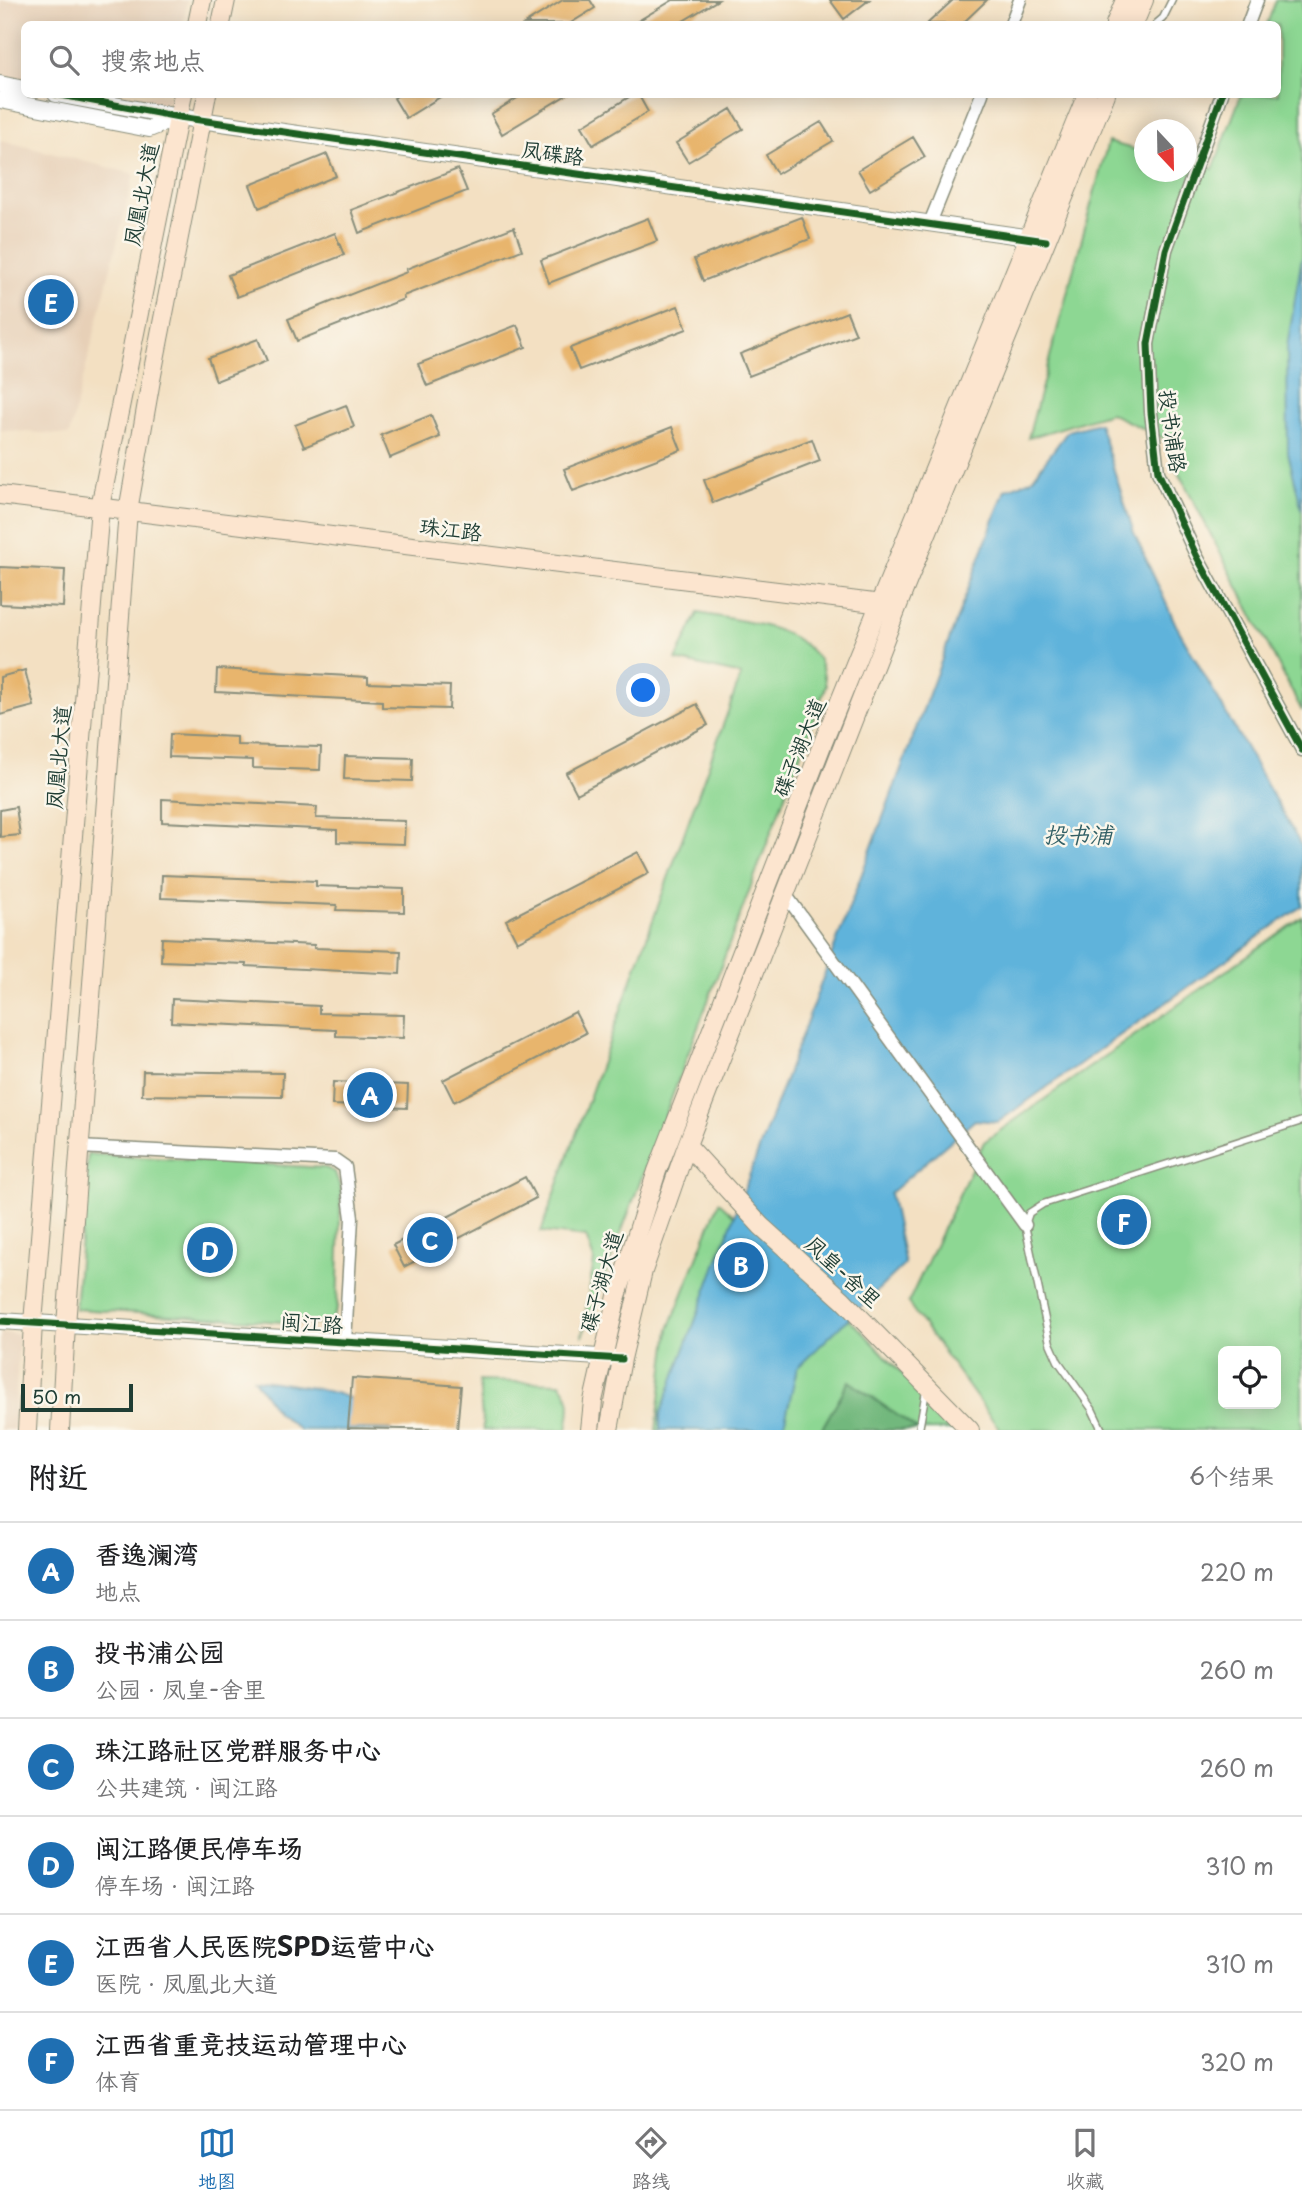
<!DOCTYPE html>
<html lang="zh">
<head>
<meta charset="utf-8">
<style>
	:root { --surface:#fff; --page:#f2f2f2; --text:#202124; --muted:#757577; --line:#e0e0e0; --accent:#1f6fb2 }
	body { margin:0; font-family:"Playpen Sans","LXGW WenKai TC",sans-serif; background:var(--page); color:var(--text) }
	.controls { position:absolute; right:21px; bottom:21px; display:grid; overflow:hidden; border-radius:10px; box-shadow:0 4px 18px #0003 }
	.controls button { width:63px; height:63px; display:grid; place-items:center; padding:0; border:0; border-bottom:2px solid var(--line); background:var(--surface); color:var(--text); font:35px sans-serif }
	.compass { position:absolute; left:1134px; top:119px; width:63px; height:63px; border-radius:50%; background:var(--surface); box-shadow:0 4px 18px #0003; rotate:158deg }
	.scale { position:absolute; left:21px; bottom:18px; width:112px; box-sizing:border-box; padding-left:7px; border:4px solid #1f3d34; border-top:0; font-size:19px; line-height:24px; white-space:nowrap; color:#1f3d34; -webkit-text-stroke:5px #fbf7ec; paint-order:stroke }
	.you { position:absolute; left:644px; top:691px; width:24px; height:24px; margin:-18px; border:5px solid #fff; border-radius:50%; background:#1a73e8; box-shadow:0 0 0 10px #1a73e833 }
	.badge { display:grid; place-items:center; width:46px; height:46px; border-radius:50%; background:var(--accent); color:#fff; font-size:23px; font-weight:700 }
	.pin { position:absolute; translate:-50% -50%; border:4px solid #fff; box-shadow:0 2px 7px #0006 }
	.list { margin:0; padding:0; list-style:none }
	h2 { display:flex; justify-content:space-between; align-items:center; height:91px; margin:0; padding:0 28px; font-size:30px }
	h2 small { font-size:23px; font-weight:400; color:var(--muted) }
	.list li { display:grid; grid-template-columns:46px 1fr auto; gap:21px; align-items:center; box-sizing:border-box; height:98px; padding:0 28px; border-top:2px solid var(--line) }
	.list b { display:block; font-size:26px; white-space:nowrap }
	.list p { margin:0; font-size:23px; white-space:nowrap; color:var(--muted) }
	.list em { font-size:23px; font-style:normal; color:var(--muted) }
	.icon { flex:none; width:38px; height:38px; fill:none; stroke:currentColor; stroke-width:2; stroke-linecap:round; stroke-linejoin:round }
	.map { position:relative; flex:none; width:1302px; height:1430px; overflow:hidden }
	.search { position:absolute; background:var(--surface); box-shadow:0 4px 18px #0003; left:21px; right:21px; top:21px; height:77px; display:flex; align-items:center; gap:18px; box-sizing:border-box; padding:0 24px; border-radius:10px; color:var(--muted); font-size:26px }
	.sheet { height:679px; background:var(--surface) }
	nav { display:flex; justify-content:space-around; align-items:center; box-sizing:border-box; height:98px; border-top:2px solid var(--line); background:var(--surface); font-size:19px; color:var(--muted) }
	nav a { display:grid; justify-items:center; gap:4px }
	nav .on { color:var(--accent) }
	.map>svg:first-child { display:block }
	.built { fill:#e7d0b7 }
	.green { fill:#8dd793; stroke:#568a64; stroke-width:2; fill-rule:evenodd }
	.forest { fill:#72b87d; stroke:#487a58; stroke-width:2 }
	.water { fill:#5fb3db; stroke:#3f7888; stroke-width:2 }
	.building { fill:#e8b56d }
	.lines { fill:none; stroke-linecap:round; stroke-linejoin:round }
	.service-casing { stroke:#898e7b; stroke-width:9 }
	.minor-casing { stroke:#898e7b; stroke-width:15 }
	.tertiary-casing { stroke:#898e7b; stroke-width:18 }
	.secondary-casing { stroke:#898e7b; stroke-width:20 }
	.service { stroke:#fff; stroke-width:6 }
	.minor { stroke:#fff; stroke-width:12 }
	.tertiary { stroke:#fff; stroke-width:16 }
	.secondary { stroke:#fce5cf; stroke-width:18 }
	.cycleway-casing { stroke:#fbf7ec; stroke-width:11 }
	.cycleway { stroke:#1b5e20; stroke-width:7 }
	.labels { text-anchor:middle; dominant-baseline:central; stroke-width:5; stroke-linejoin:round; paint-order:stroke }
	.street-label { font-size:21px; fill:#1f3d34; stroke:#fbf7ec }
	.water-label { font-size:23px; font-style:italic; fill:#326066; stroke:#fbf7ec }
</style>
</head>
<body>
<div class="map">
<svg width="1302" height="1430" viewBox="0 0 1302 1430">
	<rect width="100%" height="100%" fill="#fbf7ec"/>
	<filter id="ink" filterUnits="userSpaceOnUse"><feTurbulence type="fractalNoise" baseFrequency=".0143" numOctaves="2"/><feDisplacementMap in="SourceGraphic" scale="14" xChannelSelector="R" yChannelSelector="G"/><feConvolveMatrix kernelMatrix="1 2 1 2 8 2 1 2 1" color-interpolation-filters="sRGB"/></filter>
	<filter id="wash" filterUnits="userSpaceOnUse"><feTurbulence type="fractalNoise" baseFrequency=".00686" numOctaves="4" result="noise"/><feDisplacementMap in="SourceGraphic" scale="28" xChannelSelector="R" yChannelSelector="G"/><feGaussianBlur stdDeviation="1.57" result="paint"/><feColorMatrix in="noise" values="0 0 0 0 0 0 0 0 0 0 0 0 0 0 0 0 0 1.4 0 .05"/><feComposite in="paint" operator="in"/></filter>
	<g filter="url(#wash)">
		<rect width="100%" height="100%" fill="#f3e0c2"/>
		<!-- built -->
		<path class="built" d="M0,0H187L183,24H24V82L0,77Z
			M99,95H170L168,107Z
			M0,140L134,174L69,435L0,430Z
			M0,1333L19,1334L14,1430H0Z"/>
		<!-- green -->
		<path class="green" d="M1276,0H1302V711L1177,469L1170,441L1110,413L1028,438L1108,142L1144,152V172H1186L1187,163L1213,169L1241,95L1278,94V24H1267Z
			M698,613C737,621 794,623 819,660C823,666 824,678 826,686L582,1337L594,1260L586,1237L541,1232L741,675L676,660Z
			M1302,917V1430H1000L908,1303L984,1142ZM1223,1351H1276V1404H1223Z
			M88,1154L326,1168L335,1172L341,1190L337,1309L329,1325L75,1309Z
			M719,1202L862,1331L955,1430H656L669,1329Z
			M479,1381L560,1383C574,1399 570,1410 567,1430H483Z"/>
		<!-- forest -->
		<path class="forest" d="M849,1381L918,1430H821Z"/>
		<!-- water -->
		<path class="water" d="M1302,257V511L1288,453L1287,347Z
			M1099,423L1134,533L1176,625L1302,847V906L998,1122L975,1120L890,1193L905,1264L797,1368L783,1430H660V1415L1005,490L1031,480L1068,431Z
			M254,1379C301,1387 361,1387 391,1430H300L277,1412Z"/>
		<g id="blocks">
			<!-- building -->
			<path class="building" d="M563,0H590L595,8L569,24H524Z
				M673,0H718L678,24H633Z
				M830,0H869L844,19Z
				M953,0H987L962,24H927Z
				M400,94H445L406,118L394,98Z
				M524,94H568L502,134L491,114Z
				M634,94H638L648,112L593,145L582,126Z
				M731,109L743,129L688,162L676,143Z
				M821,122L833,141L777,174L766,155Z
				M913,137L925,157L870,190L858,170Z
				M327,154L336,176L259,208L250,185Z
				M458,169L467,191L359,233L351,210Z
				M802,217L810,239L703,281L694,259Z
				M648,218L657,241L549,283L541,260Z
				M514,227L522,250L403,296L404,299L297,341L288,319L407,272L406,269Z
				M335,233L344,255L237,297L228,275Z
				M678,306L687,329L579,370L570,348Z
				M847,312L856,334L749,376L740,354Z
				M517,325L526,347L427,386L418,364Z
				M258,339L267,361L216,381L208,358Z
				M346,405L354,427L304,447L295,425Z
				M431,415L440,437L390,458L381,435Z
				M672,427L681,450L573,491L564,469Z
				M812,439L820,461L713,503L704,480Z
				M0,567L65,570L63,607L0,604Z
				M217,669L368,677V683L450,686L449,709L382,707V701L216,692Z
				M25,670L34,706L0,715V677Z
				M697,704L708,725L577,794L566,773Z
				M170,734L237,737V745L321,747L320,770L253,768V760L169,757Z
				M345,756L413,758L412,781L344,779Z
				M162,799L317,807L316,818L405,821L404,844L337,842V830L162,822Z
				M16,807L20,835L0,837V810Z
				M638,852L649,873L517,942L506,920Z
				M162,875L316,881V886L404,889V912L336,910L337,905L161,898Z
				M162,938L314,945V948L401,951L400,974L246,966V964L161,961Z
				M172,999L319,1006V1013L404,1015L403,1038L336,1036V1030L171,1022Z
				M575,1012L586,1033L454,1102L443,1080Z
				M143,1071L283,1073L282,1097L142,1095Z
				M333,1082L408,1085L407,1108L332,1105Z
				M525,1177L536,1198L404,1267L393,1245Z
				M352,1378L461,1386L457,1430L348,1428Z"/>
		</g>
	</g>
	<g filter="url(#ink)">
		<use href="#blocks" fill-opacity="0" stroke="#898e7b" stroke-width="2"/>
		<g class="lines">
			<defs>
				<path id="service" d="M1156,24L1163,18L1172,0
					M919,1430L926,1391
					M1102,1430L1092,1409L1058,1361L1050,1343L1025,1225L1029,1213L1043,1204L1302,1121"/>
				<path id="minor" d="M1011,24L1020,0
					M1248,24L1257,0
					M1222,94L1166,250L1148,344L1151,412L1158,472L1196,555L1302,750
					M930,223L982,94
					M785,894L1025,1225
					M79,1147L335,1160L345,1167L352,1218L345,1342"/>
				<path id="tertiary" d="M0,84L24,89
					M56,94L179,117L1040,239
					M0,100L149,129L179,117
					M0,1321L616,1358"/>
				<path id="secondary" d="M197,24L202,0
					M221,24L226,0
					M1115,24L1125,0
					M1134,24L1144,0
					M0,495L890,605
					M687,1145L761,1226L843,1300L970,1430
					M27,1430L33,1323L100,507L183,94
					M60,1430L66,1325L128,511L151,380L207,94
					M590,1430L593,1401L617,1296L657,1171L822,745L1087,94
					M609,1430L622,1359L643,1271L687,1145L904,590L1106,94"/>
			</defs>
			<!-- service casing -->
			<use href="#service" class="service-casing"/>
			<!-- minor casing -->
			<use href="#minor" class="minor-casing"/>
			<!-- tertiary casing -->
			<use href="#tertiary" class="tertiary-casing"/>
			<!-- secondary casing -->
			<use href="#secondary" class="secondary-casing"/>
			<!-- service -->
			<use href="#service" class="service"/>
			<!-- minor -->
			<use href="#minor" class="minor"/>
			<!-- tertiary -->
			<use href="#tertiary" class="tertiary"/>
			<!-- secondary -->
			<use href="#secondary" class="secondary"/>
			<defs>
				<path id="cycleway" d="M56,94L179,117L1046,241
					M1222,94L1166,250L1148,344L1151,412L1158,472L1196,555L1302,750
					M0,1321L622,1359"/>
			</defs>
			<!-- cycleway casing -->
			<use href="#cycleway" class="cycleway-casing"/>
			<!-- cycleway -->
			<use href="#cycleway" class="cycleway"/>
		</g>
	</g>
	<g class="labels">
		<!-- street labels -->
		<g class="street-label">
			<text transform="translate(553 152) rotate(8)">凤碟路</text>
			<text transform="translate(140 194) rotate(-79)">凤凰北大道</text>
			<text transform="translate(1174 431) rotate(82)">投书浦路</text>
			<text transform="translate(451 528) rotate(7)">珠江路</text>
			<text transform="translate(798 747) rotate(-68)">碟子湖大道</text>
			<text transform="translate(57 757) rotate(-85)">凤凰北大道</text>
			<text transform="translate(844 1271) rotate(43)">凤皇-舍里</text>
			<text transform="translate(600 1281) rotate(-74)">碟子湖大道</text>
			<text transform="translate(312 1322) rotate(4)">闽江路</text>
		</g>
		<!-- water labels -->
		<g class="water-label">
			<text x="1078" y="833">投书浦</text>
		</g>
	</g>
</svg>
<div class="controls">
<button><svg class="icon" aria-label="locate" viewBox="0 0 24 24"><circle cx="12" cy="12" r="6"/><path d="M12 2v4M12 18v4M2 12h4M18 12h4"/></svg></button>
</div>
<svg class="compass" viewBox="-18 -18 36 36"><path d="M0-13l5 13h-10z" fill="#e53935"/><path d="M0 13l5-13h-10z" fill="#757577"/></svg>
<div class="scale">50 m</div>
<div class="you"></div>
<div class="pin badge" style="left:370px;top:1095px">A</div>
<div class="pin badge" style="left:741px;top:1265px">B</div>
<div class="pin badge" style="left:430px;top:1240px">C</div>
<div class="pin badge" style="left:210px;top:1250px">D</div>
<div class="pin badge" style="left:51px;top:302px">E</div>
<div class="pin badge" style="left:1124px;top:1222px">F</div>
<div class="search"><svg class="icon" aria-label="search" viewBox="0 0 24 24"><circle cx="10" cy="10" r="6"/><path d="M15 15l6 6"/></svg>搜索地点</div>
</div>
<section class="sheet">
<h2>附近<small>6个结果</small></h2>
<ul class="list">
<li><span class="badge">A</span><div><b>香逸澜湾</b><p>地点</p></div><em>220 m</em></li>
<li><span class="badge">B</span><div><b>投书浦公园</b><p>公园 · 凤皇-舍里</p></div><em>260 m</em></li>
<li><span class="badge">C</span><div><b>珠江路社区党群服务中心</b><p>公共建筑 · 闽江路</p></div><em>260 m</em></li>
<li><span class="badge">D</span><div><b>闽江路便民停车场</b><p>停车场 · 闽江路</p></div><em>310 m</em></li>
<li><span class="badge">E</span><div><b>江西省人民医院SPD运营中心</b><p>医院 · 凤凰北大道</p></div><em>310 m</em></li>
<li><span class="badge">F</span><div><b>江西省重竞技运动管理中心</b><p>体育</p></div><em>320 m</em></li>
</ul>
</section>
<nav>
<a class="on"><svg class="icon" aria-label="map" viewBox="0 0 24 24"><path d="M3 6l6-2 6 2 6-2v14l-6 2-6-2-6 2zM9 4v14M15 6v14"/></svg>地图</a>
<a><svg class="icon" aria-label="directions" viewBox="0 0 24 24"><path d="M12 3l9 9-9 9-9-9zM9 14v-3h6M13 9l2 2-2 2"/></svg>路线</a>
<a><svg class="icon" aria-label="saved" viewBox="0 0 24 24"><path d="M7 4h10v16l-5-4-5 4z"/></svg>收藏</a>
</nav>
</body>
</html>
